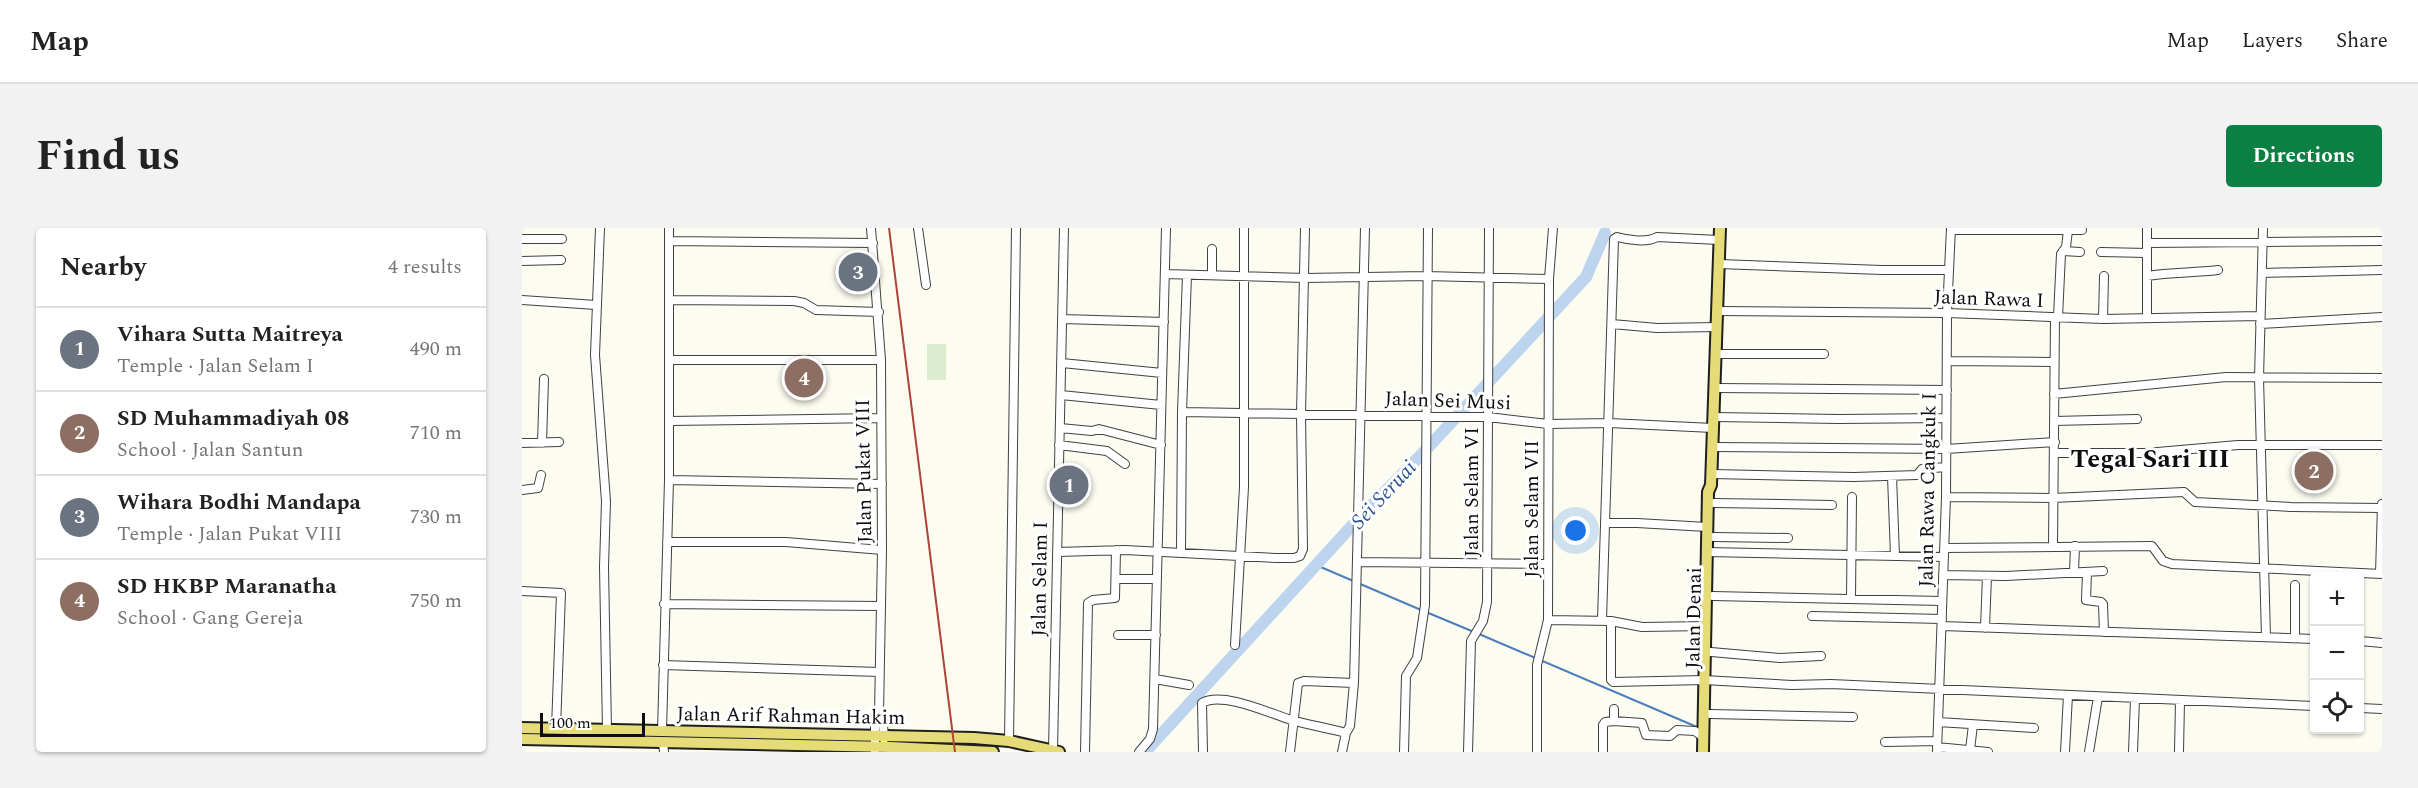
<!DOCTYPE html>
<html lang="en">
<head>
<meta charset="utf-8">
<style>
	:root { --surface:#fff; --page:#f2f2f2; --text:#222; --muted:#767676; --line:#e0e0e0; --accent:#0b8043 }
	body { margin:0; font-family:Spectral,serif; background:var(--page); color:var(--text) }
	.controls { position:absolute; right:18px; bottom:18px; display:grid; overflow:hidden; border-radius:6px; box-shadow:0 2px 4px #0004 }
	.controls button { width:54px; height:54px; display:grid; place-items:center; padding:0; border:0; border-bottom:2px solid var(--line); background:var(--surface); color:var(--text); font:30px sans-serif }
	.scale { position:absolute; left:18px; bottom:15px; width:105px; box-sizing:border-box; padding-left:6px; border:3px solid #0e0e0e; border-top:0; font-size:16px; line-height:21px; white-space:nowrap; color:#0e0e0e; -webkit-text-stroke:4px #fff; paint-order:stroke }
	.you { position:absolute; left:1054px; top:303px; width:21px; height:21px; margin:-15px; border:4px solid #fff; border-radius:50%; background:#1a73e8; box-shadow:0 0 0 9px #1a73e833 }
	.badge { display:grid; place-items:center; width:39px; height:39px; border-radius:50%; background:var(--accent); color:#fff; font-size:20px; font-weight:700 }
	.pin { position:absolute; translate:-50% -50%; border:3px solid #fff; box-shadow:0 2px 6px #0006 }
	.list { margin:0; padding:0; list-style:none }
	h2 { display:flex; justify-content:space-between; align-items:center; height:78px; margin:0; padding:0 24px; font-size:26px }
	h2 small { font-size:20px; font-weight:400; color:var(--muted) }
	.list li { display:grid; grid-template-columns:39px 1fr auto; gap:18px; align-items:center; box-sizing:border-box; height:84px; padding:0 24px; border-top:2px solid var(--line) }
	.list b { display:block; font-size:22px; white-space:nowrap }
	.list p { margin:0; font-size:20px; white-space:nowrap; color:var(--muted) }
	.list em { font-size:20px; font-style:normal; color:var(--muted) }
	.icon { flex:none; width:33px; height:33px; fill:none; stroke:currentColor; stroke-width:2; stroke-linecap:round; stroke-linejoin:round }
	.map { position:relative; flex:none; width:1860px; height:524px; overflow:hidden; border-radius:6px }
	header { display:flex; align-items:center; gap:36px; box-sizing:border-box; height:84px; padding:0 30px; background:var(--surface); border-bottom:2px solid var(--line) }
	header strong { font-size:28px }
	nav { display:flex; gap:33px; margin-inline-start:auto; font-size:21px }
	.intro { display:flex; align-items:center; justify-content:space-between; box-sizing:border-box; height:144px; padding:0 36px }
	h1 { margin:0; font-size:42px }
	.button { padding:15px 27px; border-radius:6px; background:var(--accent); color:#fff; font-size:21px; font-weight:700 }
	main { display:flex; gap:36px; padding:0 36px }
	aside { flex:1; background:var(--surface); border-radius:6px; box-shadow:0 2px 4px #0004 }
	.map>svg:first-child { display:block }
	.pitch { fill:#ddeccf }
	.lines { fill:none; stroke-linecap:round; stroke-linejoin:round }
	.stream { stroke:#4c7ebb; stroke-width:2 }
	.river { stroke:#bcd4ee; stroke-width:12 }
	.minor-casing { stroke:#414141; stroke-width:10 }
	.major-casing { stroke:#1f1f1f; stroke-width:14 }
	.minor { stroke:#fff; stroke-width:8 }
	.major { stroke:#e6dc77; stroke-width:10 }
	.rail { stroke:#ac4438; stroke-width:2 }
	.labels { text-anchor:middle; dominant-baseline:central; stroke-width:6; stroke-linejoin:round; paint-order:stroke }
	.street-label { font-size:20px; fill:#0e0e0e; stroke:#fff }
	.water-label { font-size:21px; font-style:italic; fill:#27528f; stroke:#fff }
	.district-label { font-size:26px; font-weight:bold; fill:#0e0e0e; stroke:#fff }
</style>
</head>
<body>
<header>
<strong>Map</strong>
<nav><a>Map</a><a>Layers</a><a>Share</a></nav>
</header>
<div class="intro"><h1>Find us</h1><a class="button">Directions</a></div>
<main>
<aside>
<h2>Nearby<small>4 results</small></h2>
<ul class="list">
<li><span class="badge" style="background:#6b7280">1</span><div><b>Vihara Sutta Maitreya</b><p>Temple · Jalan Selam I</p></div><em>490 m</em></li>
<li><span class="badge" style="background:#8d6e63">2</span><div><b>SD Muhammadiyah 08</b><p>School · Jalan Santun</p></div><em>710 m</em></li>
<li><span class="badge" style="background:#6b7280">3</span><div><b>Wihara Bodhi Mandapa</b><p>Temple · Jalan Pukat VIII</p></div><em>730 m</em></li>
<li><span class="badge" style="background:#8d6e63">4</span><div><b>SD HKBP Maranatha</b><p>School · Gang Gereja</p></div><em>750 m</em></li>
</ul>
</aside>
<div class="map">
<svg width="1860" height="524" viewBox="0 0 1860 524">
	<rect width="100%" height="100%" fill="#fdfcf1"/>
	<!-- pitch -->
	<path class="pitch" d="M405,116H424V152H405Z"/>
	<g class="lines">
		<!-- stream -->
		<path class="stream" d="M1083,5L1086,0
			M794,337L899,382
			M904,384L952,404
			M957,406L1175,499"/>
		<!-- river -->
		<path class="river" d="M623,524L837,290L900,226L1064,49L1083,5"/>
		<defs>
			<path id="minor" d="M78,0L73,127L84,273L82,339L85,502
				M349,0L359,132L360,322L357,486L353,496V524
				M396,0L404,57
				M1625,0V90
				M1741,0L1737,150L1744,409
				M1429,2H1560
				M0,11H40
				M147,13L351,15
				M1625,15L1860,13
				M1541,23L1558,24
				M1579,24L1625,25
				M0,33L39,32
				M1197,36L1360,42H1427
				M1740,45L1860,42
				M643,46L783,50L904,48L1027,51
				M690,47V21
				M1625,48C1649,44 1671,45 1696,42
				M0,72L74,77
				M147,72L272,73L282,75L294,82L357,84
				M1195,83L1425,85L1581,91L1738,88
				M1536,89L1539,26L1544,19L1546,2
				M540,91L642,94
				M1581,91L1582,48
				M1090,96L1135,100L1195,99
				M1738,96L1860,89
				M1194,126H1302
				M148,132H359
				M1425,133L1531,134
				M540,135L640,145
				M1193,160L1425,162
				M1532,166L1704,149L1860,150
				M539,167L639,177
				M660,184L966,189L1026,196L1087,195L1191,200
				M1192,189L1317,191L1424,190
				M147,193L358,190
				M1532,193L1615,191
				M538,200L570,203L577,201L639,217
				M0,215L37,214
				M20,215L22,151
				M537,217L585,223L603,236
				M1191,219L1424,221L1533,214
				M1533,225H1624L1716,217H1860
				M1190,246L1332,249L1395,247L1400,241L1424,239
				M1370,248L1373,328
				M147,252L360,256
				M0,262L16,260L19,247
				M1424,269L1531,270L1662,264L1673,274L1769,279L1860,280
				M1192,275L1310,277
				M1083,295H1115L1185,299
				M1192,309L1266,310
				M145,314H264L360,322
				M1531,319L1533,89
				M1422,320L1630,318L1641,333L1650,336L1860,346
				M535,324L603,322L754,330H772L778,328L781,321L779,187L783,0
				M1185,324L1422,329
				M659,325L660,184L665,47
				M837,334L1026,336
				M1552,344L1553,318
				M1565,344L1564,372L1579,374L1581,376L1582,404
				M1858,346L1860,276
				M1421,347L1484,348L1581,343
				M594,351H635
				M1773,357V410
				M0,363L39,365L34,500
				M1191,368L1420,373
				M1329,371L1330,269
				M142,376L359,378
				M1290,388L1420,391
				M1026,392L1089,393L1120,399L1184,398
				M1080,392L1092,11L1095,9C1106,12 1125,15 1135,9L1197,12
				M1089,393V452L1091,454L1182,452L1270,457L1309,456L1792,478
				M1420,398L1792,411
				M1463,400L1465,348
				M596,407H634
				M1838,413L1860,415
				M713,417L722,259V0
				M1189,424L1258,430L1299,428
				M141,437L357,444
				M633,451L667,457
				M1838,480L1860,481
				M357,486L361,496L362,511
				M1188,486L1331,489
				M1092,493L1120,495L1124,507L1148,508L1155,502L1173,503L1181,509
				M1416,494L1512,500
				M140,503L147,252V0
				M487,513L494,0
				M141,514L142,524
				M1363,514L1415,513
				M1415,519L1466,524
				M531,522L542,0
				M1448,522L1451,497
				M563,524L566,375L571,372L593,370L594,322
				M617,524L628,511L631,501L644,0
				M681,524L680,475C700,463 747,485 769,492C787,497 806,500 824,505
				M768,524L776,455L782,453L832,455
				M820,524L824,505L828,498L832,455L843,0
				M882,524L884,448L895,430L903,377L906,0
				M946,524L949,413L961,393L965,374L967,0
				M1015,524V437L1026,392L1027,51L1031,0
				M1081,524V497L1083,494L1092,493V481
				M1415,524L1424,269L1425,85L1429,0
				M1543,524L1546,467
				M1567,524L1576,469
				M1611,524L1613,471
				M1657,524L1658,473"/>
			<path id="major" d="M0,500L452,510L487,513L537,524
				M0,511L368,519L471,524
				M1181,524L1186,264L1189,257L1198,0"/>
		</defs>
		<!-- minor casing -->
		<use href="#minor" class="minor-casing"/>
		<!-- major casing -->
		<use href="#major" class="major-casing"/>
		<!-- minor -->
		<use href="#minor" class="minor"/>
		<!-- major -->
		<use href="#major" class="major"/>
		<!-- rail -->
		<path class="rail" d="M367,0L433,524"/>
	</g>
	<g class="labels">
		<!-- street labels -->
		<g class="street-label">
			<text transform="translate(1467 71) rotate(2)">Jalan Rawa I</text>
			<text transform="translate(926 173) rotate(2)">Jalan Sei Musi</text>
			<text transform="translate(342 243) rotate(-91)">Jalan Pukat VIII</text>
			<text transform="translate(1406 262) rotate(-89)">Jalan Rawa Cangkuk I</text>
			<text transform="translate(950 264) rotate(-90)">Jalan Selam VI</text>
			<text transform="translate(1010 281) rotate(-90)">Jalan Selam VII</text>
			<text transform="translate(518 351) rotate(-89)">Jalan Selam I</text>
			<text transform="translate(1172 390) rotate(-89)">Jalan Denai</text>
			<text transform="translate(269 488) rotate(1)">Jalan Arif Rahman Hakim</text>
		</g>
		<!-- water labels -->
		<g class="water-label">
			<text transform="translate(862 267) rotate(-47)">Sei Seruai</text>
		</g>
		<!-- district labels -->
		<g class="district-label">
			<text x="1628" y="231">Tegal Sari III</text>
		</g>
	</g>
</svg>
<div class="controls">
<button>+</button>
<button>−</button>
<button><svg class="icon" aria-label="locate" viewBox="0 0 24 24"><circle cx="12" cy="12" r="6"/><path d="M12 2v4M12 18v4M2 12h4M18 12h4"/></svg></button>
</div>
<div class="scale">100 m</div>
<div class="you"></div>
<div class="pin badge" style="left:547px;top:257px;background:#6b7280">1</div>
<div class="pin badge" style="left:1792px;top:243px;background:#8d6e63">2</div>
<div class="pin badge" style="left:336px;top:44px;background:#6b7280">3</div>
<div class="pin badge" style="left:282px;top:150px;background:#8d6e63">4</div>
</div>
</main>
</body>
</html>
